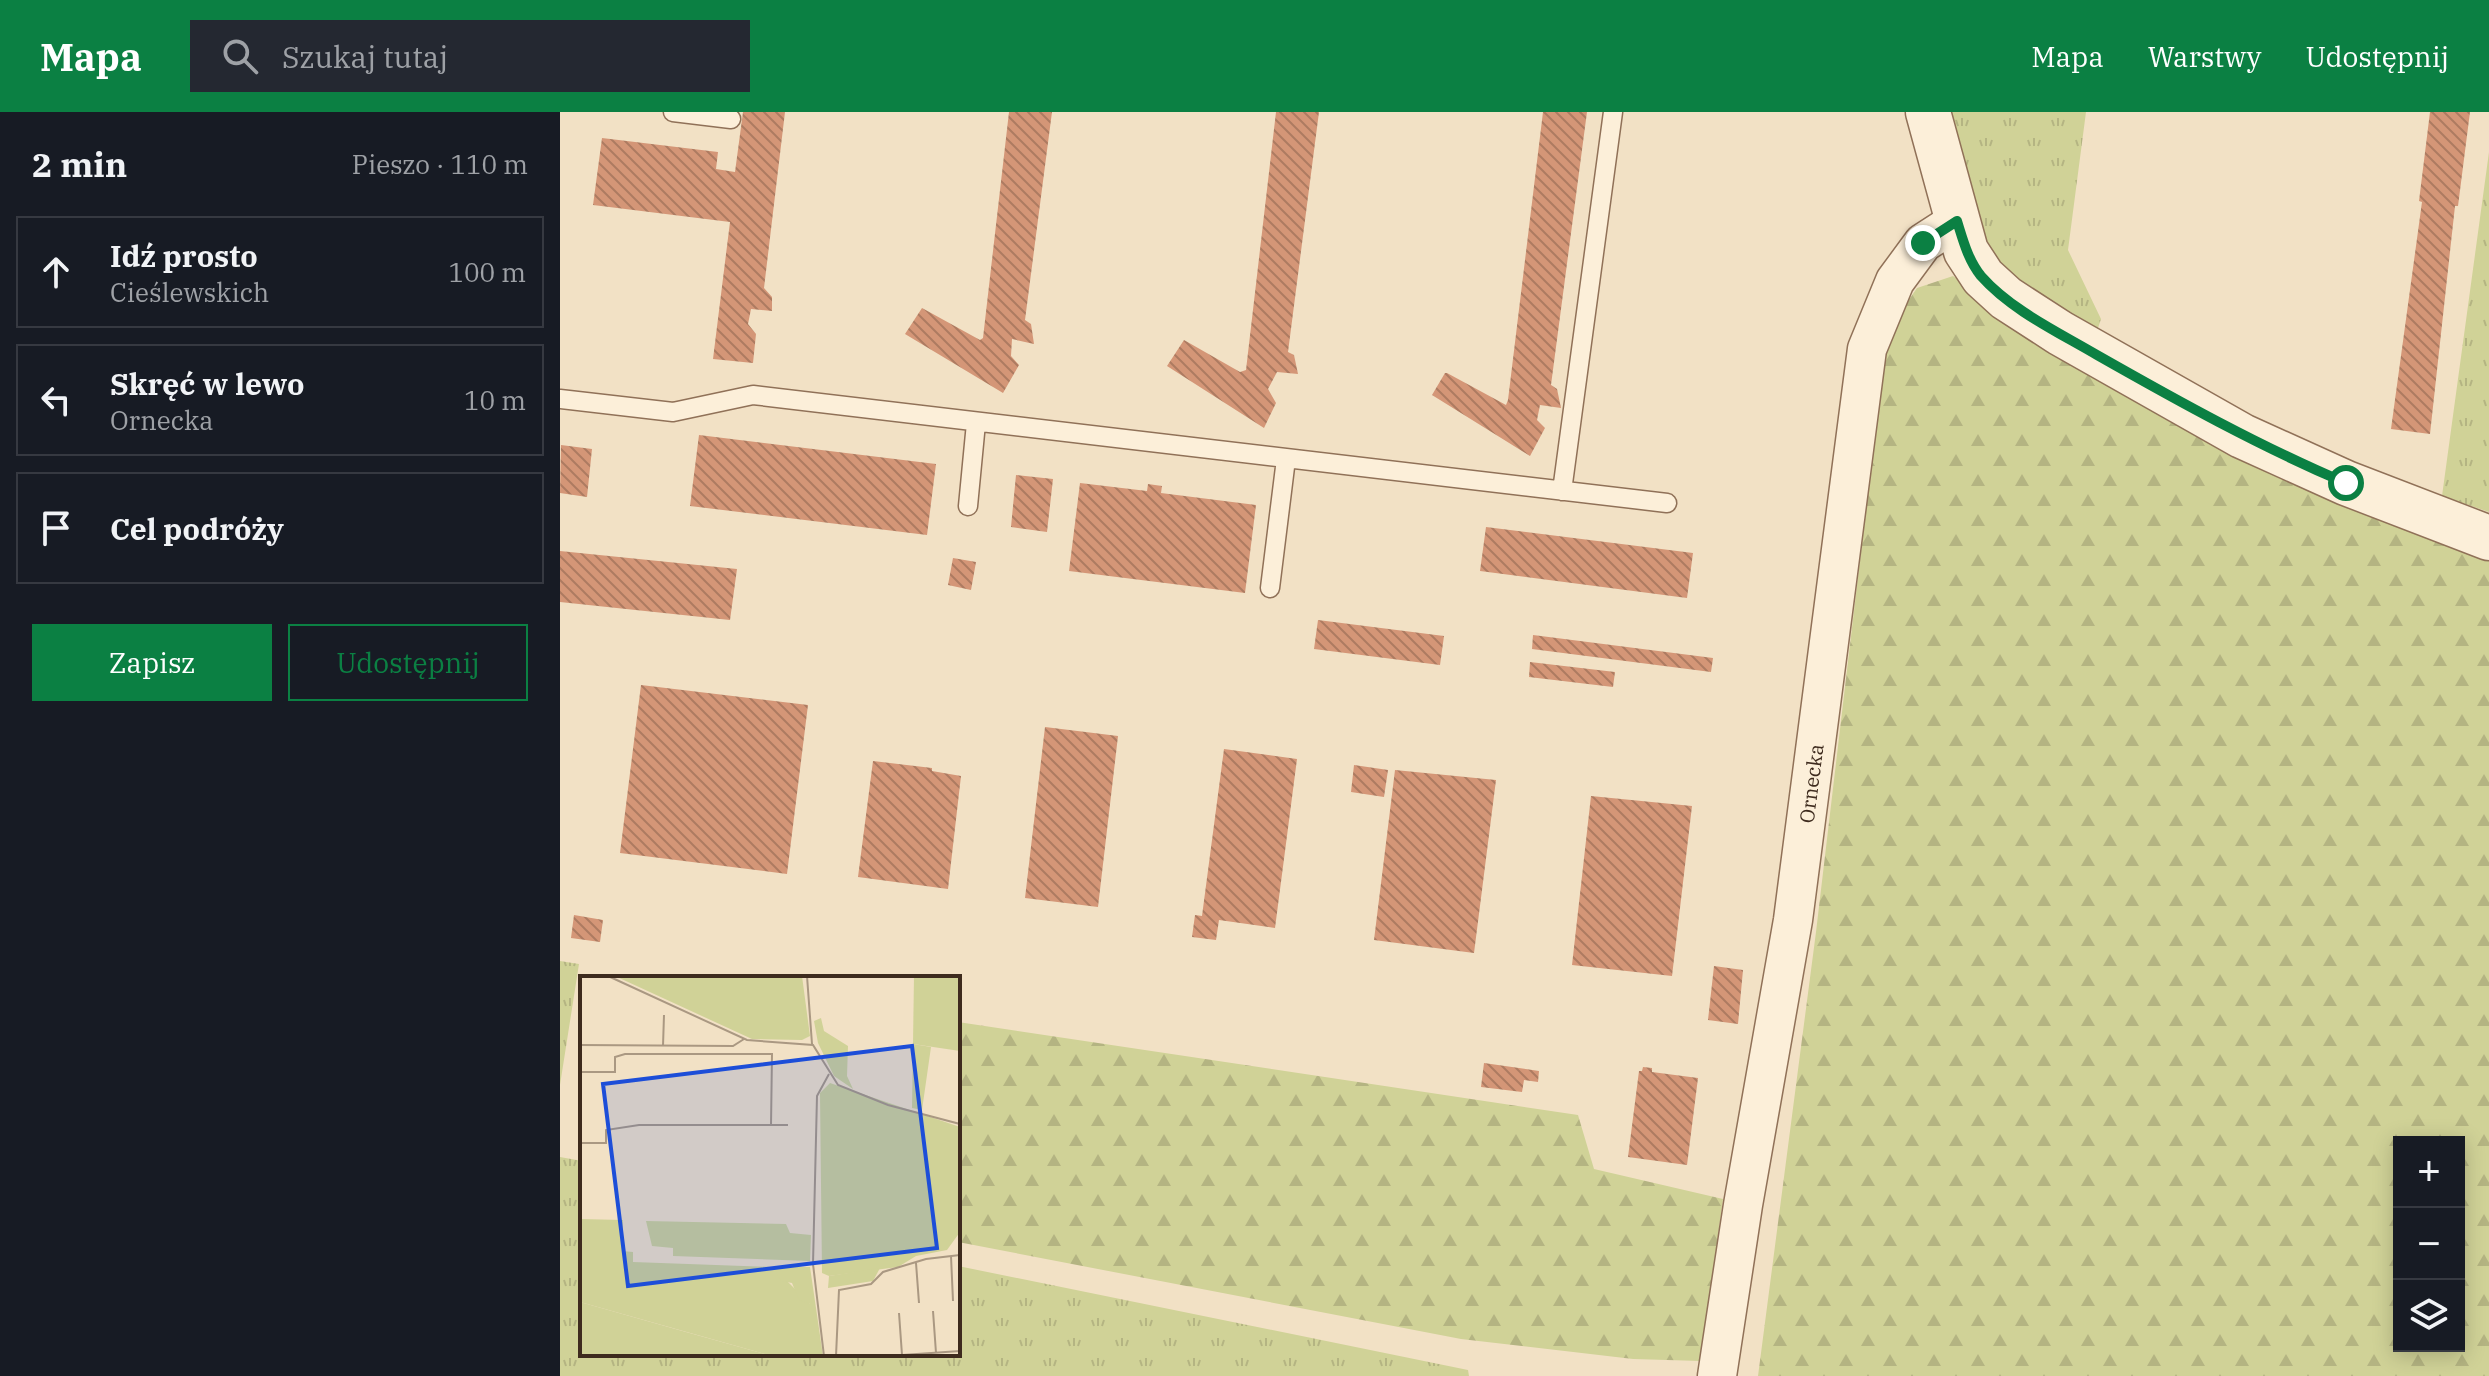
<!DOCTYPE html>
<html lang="pl">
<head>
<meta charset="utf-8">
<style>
	:root { --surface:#171b24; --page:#242831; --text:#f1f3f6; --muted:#9ea1a6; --line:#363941; --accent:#0b8043 }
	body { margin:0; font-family:"IBM Plex Serif",serif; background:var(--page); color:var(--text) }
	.controls { position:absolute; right:24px; bottom:24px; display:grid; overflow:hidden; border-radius:0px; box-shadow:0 4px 20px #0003 }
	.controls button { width:72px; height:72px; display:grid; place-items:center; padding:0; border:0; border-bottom:2px solid var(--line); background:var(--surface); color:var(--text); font:40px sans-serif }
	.stop { position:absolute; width:24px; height:24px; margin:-18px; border:6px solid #0b8043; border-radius:50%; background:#fff }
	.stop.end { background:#0b8043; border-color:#fff; box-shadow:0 2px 8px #0008 }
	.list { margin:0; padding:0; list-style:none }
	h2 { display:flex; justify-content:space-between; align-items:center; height:104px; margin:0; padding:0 32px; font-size:34px }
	h2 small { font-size:26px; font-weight:400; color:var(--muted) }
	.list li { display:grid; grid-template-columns:52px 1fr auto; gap:24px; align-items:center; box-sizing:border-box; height:112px; margin:0 16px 16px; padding:0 16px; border:2px solid var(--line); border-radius:0px }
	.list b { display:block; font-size:30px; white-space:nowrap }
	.list p { margin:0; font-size:26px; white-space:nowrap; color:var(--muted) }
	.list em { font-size:26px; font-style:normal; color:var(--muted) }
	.actions { display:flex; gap:16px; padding:24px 32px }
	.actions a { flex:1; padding:18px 0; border:2px solid var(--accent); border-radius:0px; text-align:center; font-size:28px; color:var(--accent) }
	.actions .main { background:var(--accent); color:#fff }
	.icon { flex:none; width:44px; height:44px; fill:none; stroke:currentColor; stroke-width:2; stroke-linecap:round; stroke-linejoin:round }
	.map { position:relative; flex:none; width:1929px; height:1264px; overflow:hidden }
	header { display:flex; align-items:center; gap:48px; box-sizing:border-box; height:112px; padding:0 40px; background:var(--accent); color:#fff }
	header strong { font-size:38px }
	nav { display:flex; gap:44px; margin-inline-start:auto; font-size:28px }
	.search { width:560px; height:72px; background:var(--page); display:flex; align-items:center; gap:20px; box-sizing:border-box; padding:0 28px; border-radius:0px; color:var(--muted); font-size:30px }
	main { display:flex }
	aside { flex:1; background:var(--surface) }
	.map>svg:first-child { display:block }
	.grass { fill:url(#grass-tufts) }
	.forest { fill:url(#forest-firs); fill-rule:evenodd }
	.building { fill:url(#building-back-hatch) }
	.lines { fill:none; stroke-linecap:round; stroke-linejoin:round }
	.service-casing { stroke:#907158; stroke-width:21 }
	.minor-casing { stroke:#907158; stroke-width:41 }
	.tertiary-casing { stroke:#907158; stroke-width:47 }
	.service { stroke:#fcefd9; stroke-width:18 }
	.minor { stroke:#fcefd9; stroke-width:38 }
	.tertiary { stroke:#fcefd9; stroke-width:44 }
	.route { stroke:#0b8043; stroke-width:10 }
	.labels { text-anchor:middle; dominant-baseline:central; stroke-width:7; stroke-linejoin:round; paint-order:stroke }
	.street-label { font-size:20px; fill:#3e2b1e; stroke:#f9ecd5 }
	.inset-road { fill:none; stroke:#aa9882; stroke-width:2 }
	.view { fill:#1d4ed8; fill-opacity:0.15; stroke:#1d4ed8; stroke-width:4 }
	.inset-edge { fill:none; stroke:#3e2b1e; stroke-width:4 }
</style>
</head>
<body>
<header>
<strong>Mapa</strong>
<div class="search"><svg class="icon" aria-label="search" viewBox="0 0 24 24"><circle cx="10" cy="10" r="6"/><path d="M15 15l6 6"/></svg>Szukaj tutaj</div>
<nav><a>Mapa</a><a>Warstwy</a><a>Udostępnij</a></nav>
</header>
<main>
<aside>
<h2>2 min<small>Pieszo · 110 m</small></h2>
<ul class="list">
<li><svg class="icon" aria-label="ahead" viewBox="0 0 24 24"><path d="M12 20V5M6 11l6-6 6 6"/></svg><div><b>Idź prosto</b><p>Cieślewskich</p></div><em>100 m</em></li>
<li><svg class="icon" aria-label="left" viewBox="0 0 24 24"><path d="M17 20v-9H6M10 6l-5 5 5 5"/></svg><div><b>Skręć w lewo</b><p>Ornecka</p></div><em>10 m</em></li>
<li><svg class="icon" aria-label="arrive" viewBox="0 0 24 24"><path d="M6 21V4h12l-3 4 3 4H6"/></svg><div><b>Cel podróży</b></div></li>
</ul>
<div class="actions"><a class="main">Zapisz</a><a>Udostępnij</a></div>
</aside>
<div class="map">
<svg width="1929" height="1264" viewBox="0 0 1929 1264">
	<defs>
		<pattern id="grass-tufts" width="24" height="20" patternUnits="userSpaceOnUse" patternTransform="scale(2)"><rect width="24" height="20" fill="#d0d297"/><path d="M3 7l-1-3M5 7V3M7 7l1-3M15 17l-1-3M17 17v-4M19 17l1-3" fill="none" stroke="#b4b482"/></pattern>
		<pattern id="forest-firs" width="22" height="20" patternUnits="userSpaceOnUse" patternTransform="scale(2)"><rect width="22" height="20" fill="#d0d297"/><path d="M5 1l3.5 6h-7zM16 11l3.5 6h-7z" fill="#b4b482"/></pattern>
		<pattern id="building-back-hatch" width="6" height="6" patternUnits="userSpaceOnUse" patternTransform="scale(2)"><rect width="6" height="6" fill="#d49677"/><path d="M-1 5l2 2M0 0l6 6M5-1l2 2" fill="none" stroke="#ad7b61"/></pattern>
	</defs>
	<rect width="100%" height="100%" fill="#f2e1c5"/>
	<!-- grass -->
	<path class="grass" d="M1381,0H1526L1508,138L1541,207L1535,225L1448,165L1426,127Z
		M1929,40V400L1882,384Z
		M0,849L19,852L0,973Z
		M0,1045L22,1049V1242H398V1154L908,1258L909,1264H0Z"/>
	<!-- forest -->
	<path class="forest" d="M1393,164L1463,214L1677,337L1929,449V1264H1198L1256,820L1327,220L1357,176ZM1839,1030H1899V1234H1839Z
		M398,910L1018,1003L1034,1057L1163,1087L1141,1249L1073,1247L901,1227L398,1130Z"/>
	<!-- building -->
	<path class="building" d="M183,0H225L204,176L212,185V199L191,197L188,212L196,222L193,251L153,247L170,110L33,93L42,26L158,40L156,57L175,60Z
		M449,0H492L465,208L471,212L474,232L452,227L451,244L459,253L443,281L345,222L362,196L420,228L423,226Z
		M716,0H759L728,240L734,243L738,262L717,260L708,277L716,291L704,316L607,254L624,228L680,260L686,258Z
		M983,0H1027L991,273L997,277L1001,296L980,293L977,308L985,316L970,344L872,283L885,261H887L946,293L948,288Z
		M1870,0H1910L1898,94H1895L1870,322L1831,317L1862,90L1859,89Z
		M139,323L376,352L367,423L130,394Z
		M1,333L32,337L27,385L0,381Z
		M456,363L493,367L487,420L451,415Z
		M520,371L587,379L588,372L602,374L601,381L696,393L685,481L509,459Z
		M926,415L1133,441L1127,486L920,459Z
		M0,439L177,457L170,508L0,490Z
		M393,446L416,450L411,478L388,473Z
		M758,508L884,524L880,553L754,537Z
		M973,523L1153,546L1151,560L972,537Z
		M970,550L1055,560L1053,575L969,565Z
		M81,573L248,593L227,762L60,741Z
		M485,615L558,624L538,795L465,786Z
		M664,637L737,647L715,816L659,808L656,828L632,825L635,803L642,804Z
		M313,649L372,656V659L401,664L388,777L298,765Z
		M794,653L828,658L824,685L791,680Z
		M835,658L936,668L914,841L814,828Z
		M1031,684L1132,694L1112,864L1012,853Z
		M14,803L43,808L40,830L11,826Z
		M1154,854L1183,858L1178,912L1148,908Z
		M924,951L979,959L978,970L964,968L962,980L921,975Z
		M1083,955L1092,956V960L1138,966L1127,1053L1068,1045L1079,959H1082Z"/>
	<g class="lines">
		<defs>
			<path id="service" d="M113,0L171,7
				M0,287L113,300L193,283L1107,391
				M1002,379L1053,0
				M408,394L416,311
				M710,476L726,347"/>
			<g id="minor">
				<path id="s1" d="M1157,1264L1183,1093L1233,808L1307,237L1335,169L1363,131L1397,109"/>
			</g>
			<path id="tertiary" d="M1368,0L1406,139L1423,165L1446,186L1500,221L1682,324L1786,371L1929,426"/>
		</defs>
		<!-- service casing -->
		<use href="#service" class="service-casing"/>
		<!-- minor casing -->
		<use href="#minor" class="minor-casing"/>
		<!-- tertiary casing -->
		<use href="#tertiary" class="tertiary-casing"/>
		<!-- service -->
		<use href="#service" class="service"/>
		<!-- minor -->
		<use href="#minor" class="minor"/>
		<!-- tertiary -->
		<use href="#tertiary" class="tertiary"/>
	</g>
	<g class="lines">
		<!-- route -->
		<path class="route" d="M1363,131L1397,109C1403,128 1408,148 1421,164C1451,198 1498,220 1537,243C1618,289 1699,334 1786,371"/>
	</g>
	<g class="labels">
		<!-- street labels -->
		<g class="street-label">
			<text stroke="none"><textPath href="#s1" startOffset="600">Ornecka</textPath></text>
		</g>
	</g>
	<!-- overview -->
	<g transform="translate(20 864)">
		<rect width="380" height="380" fill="#f2e1c5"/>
		<path d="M35,0H222L230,60L222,64L172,63ZM241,42L244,55L268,70L267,100L273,113L254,100L238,67L234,45ZM333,68L351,71L342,134L332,132ZM0,243L43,244L42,275L53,276V286L193,291L230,328V380H192L0,326Z" fill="#d0d297"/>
		<path d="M250,107L380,151V256L367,274L336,280L318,291L249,300L242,297L240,117ZM66,245L206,248L210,257L231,259L230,285L93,280V272L72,270ZM193,291H230L243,380H230V328L219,324L212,307L201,305ZM0,326L106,356L192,380H0Z" fill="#d0d297"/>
		<path d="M300,292L293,305L248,312L249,300Z" fill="#d0d297"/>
		<path d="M334,0H380V75L333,68Z" fill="#d0d297"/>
		<path class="inset-road" d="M28,0L167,64L233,69L258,109L308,129L380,148M227,0L232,68M0,69L153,70L164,63M83,70L84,39M0,96H35V81L45,78H192L191,149M0,167H26V154L59,149H208M371,280L373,325M336,287L339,327M353,335L356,377M319,337L322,379M244,380L233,288L237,120L249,98M256,380L259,314L291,308L303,296L346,283L380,279M308,380L380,375"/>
		<path class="view" d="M332,70L357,272L48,310L23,108Z"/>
		<rect width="380" height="380" class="inset-edge"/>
	</g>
</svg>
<div class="controls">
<button>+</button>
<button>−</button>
<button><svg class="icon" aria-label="layers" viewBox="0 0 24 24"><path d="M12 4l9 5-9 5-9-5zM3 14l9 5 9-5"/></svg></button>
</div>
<div class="stop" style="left:1786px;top:371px"></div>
<div class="stop end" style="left:1363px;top:131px"></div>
</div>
</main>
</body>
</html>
